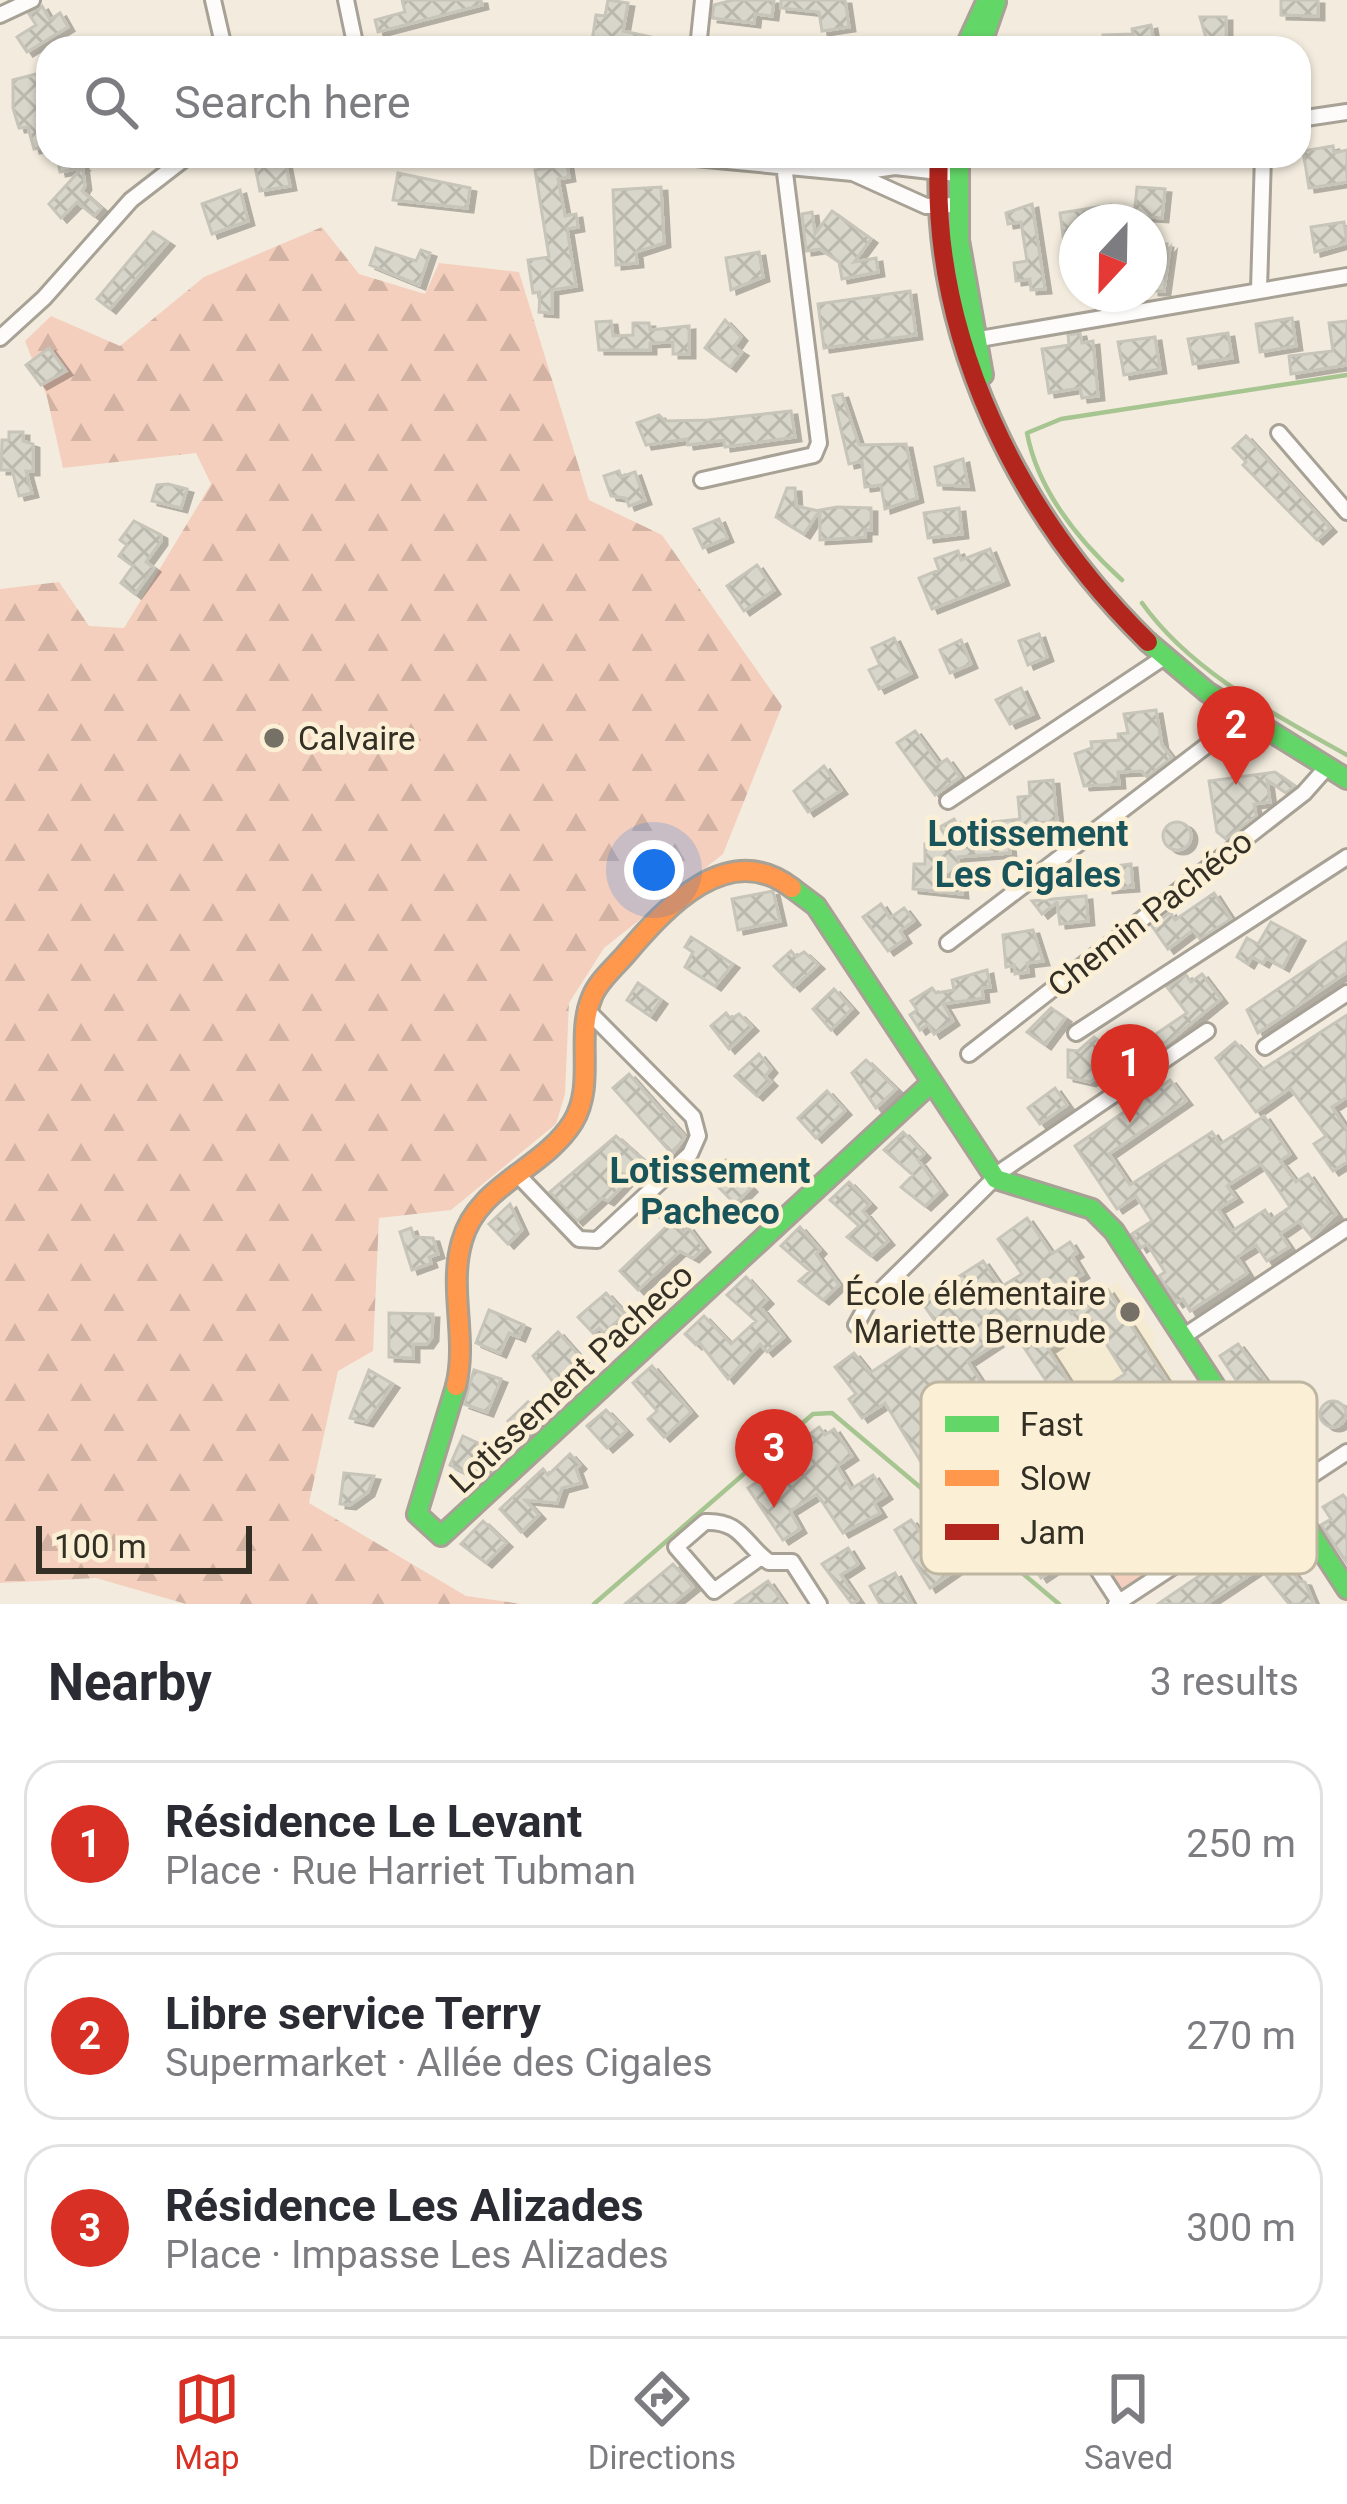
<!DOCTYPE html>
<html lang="en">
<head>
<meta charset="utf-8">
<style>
	:root { --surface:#fff; --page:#f2f2f3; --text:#2b2b33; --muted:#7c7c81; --line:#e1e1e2; --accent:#d93025 }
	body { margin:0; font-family:Roboto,sans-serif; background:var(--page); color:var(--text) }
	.compass { position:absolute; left:1059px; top:204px; width:108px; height:108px; border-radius:50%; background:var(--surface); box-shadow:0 3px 9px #0004; rotate:202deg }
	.scale { position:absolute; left:36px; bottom:30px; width:216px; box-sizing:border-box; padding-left:12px; border:6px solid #332f25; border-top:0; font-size:33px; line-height:42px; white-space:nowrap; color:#332f25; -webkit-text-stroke:9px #fbf0d6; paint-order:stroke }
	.you { position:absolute; left:654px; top:870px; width:42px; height:42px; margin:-30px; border:9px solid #fff; border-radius:50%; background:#1a73e8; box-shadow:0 0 0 18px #1a73e833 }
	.badge { display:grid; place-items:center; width:78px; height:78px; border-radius:50%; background:var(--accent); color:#fff; font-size:39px; font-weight:700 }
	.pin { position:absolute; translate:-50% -99px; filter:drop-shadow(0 3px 6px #0008) }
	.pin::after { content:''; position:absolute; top:63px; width:42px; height:36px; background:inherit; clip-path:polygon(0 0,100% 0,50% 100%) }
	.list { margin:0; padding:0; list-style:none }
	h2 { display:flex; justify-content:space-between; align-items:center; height:156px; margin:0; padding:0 48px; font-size:51px }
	h2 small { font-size:39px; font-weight:400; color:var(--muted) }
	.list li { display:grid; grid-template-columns:78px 1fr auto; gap:36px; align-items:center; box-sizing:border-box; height:168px; margin:0 24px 24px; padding:0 24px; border:3px solid var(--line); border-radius:36px }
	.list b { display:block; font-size:45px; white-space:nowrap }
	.list p { margin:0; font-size:39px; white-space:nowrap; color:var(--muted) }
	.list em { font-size:39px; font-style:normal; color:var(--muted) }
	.icon { flex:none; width:66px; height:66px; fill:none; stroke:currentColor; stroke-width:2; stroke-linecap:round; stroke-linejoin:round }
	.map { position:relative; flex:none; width:1347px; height:1604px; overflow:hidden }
	.search { position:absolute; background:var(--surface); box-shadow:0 3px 9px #0004; left:36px; right:36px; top:36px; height:132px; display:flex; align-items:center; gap:30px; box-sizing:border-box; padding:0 42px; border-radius:36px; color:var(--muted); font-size:45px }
	.sheet { height:732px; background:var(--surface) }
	nav { display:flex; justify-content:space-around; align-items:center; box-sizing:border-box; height:168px; border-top:3px solid var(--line); background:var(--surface); font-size:33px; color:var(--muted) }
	nav a { display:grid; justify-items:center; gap:6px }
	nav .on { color:var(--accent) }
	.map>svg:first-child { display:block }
	.built { fill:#f5ead2 }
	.green { fill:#f4cfbd }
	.forest { fill:url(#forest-firs) }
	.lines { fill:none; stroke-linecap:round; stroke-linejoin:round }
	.stream { stroke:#a7c590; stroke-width:4.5 }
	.building { fill:url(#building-cross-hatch); stroke:#c7c4b9; stroke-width:3; fill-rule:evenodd; filter:url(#shadow) }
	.street-casing { stroke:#a7a196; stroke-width:20 }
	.fast-casing { stroke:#a7a196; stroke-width:24 }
	.slow-casing { stroke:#a7a196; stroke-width:24 }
	.jam-casing { stroke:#a7a196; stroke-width:24 }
	.street { stroke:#fdfcfa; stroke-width:14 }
	.fast { stroke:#63d668; stroke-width:18 }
	.slow { stroke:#ff974d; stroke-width:18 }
	.jam { stroke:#b3261e; stroke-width:18 }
	.poi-dot { fill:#767166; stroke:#fbf0d6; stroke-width:4.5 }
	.labels { text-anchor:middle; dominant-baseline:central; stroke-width:9; stroke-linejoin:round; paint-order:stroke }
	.poi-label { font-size:33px; fill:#332f25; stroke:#fbf0d6; text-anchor:start }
	.street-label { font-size:33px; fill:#332f25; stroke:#fbf0d6 }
	.neighbourhood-label { font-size:36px; font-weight:bold; fill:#19545a; stroke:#fbf0d6 }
	.key { fill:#fbf0d6; stroke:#bfb6a1; stroke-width:3 }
	.key-label { font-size:33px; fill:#332f25 }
</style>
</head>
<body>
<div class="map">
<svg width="1347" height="1604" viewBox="0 0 1347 1604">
	<defs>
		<pattern id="forest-firs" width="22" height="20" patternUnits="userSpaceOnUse" patternTransform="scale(3)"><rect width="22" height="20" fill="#f4cfbd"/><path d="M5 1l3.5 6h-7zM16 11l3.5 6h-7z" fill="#d2b2a2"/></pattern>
		<pattern id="building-cross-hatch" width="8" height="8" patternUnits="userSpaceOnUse" patternTransform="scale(3)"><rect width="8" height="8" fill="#d8d6ca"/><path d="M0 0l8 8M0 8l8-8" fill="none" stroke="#bab8ad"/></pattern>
		<filter id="shadow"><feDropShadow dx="6" dy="4" stdDeviation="0" flood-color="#0004"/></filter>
	</defs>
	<rect width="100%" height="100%" fill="#f3ecde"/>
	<!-- built -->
	<path class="built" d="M1118,1282L1155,1335L1153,1344L1189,1403H1199L1227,1449L1138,1507L1096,1443H1086L1023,1346Z"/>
	<!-- green -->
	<path class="green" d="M1240,1442L1272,1492L1122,1591L1095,1551L1101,1532Z"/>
	<!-- forest -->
	<path class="forest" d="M322,227L359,274L425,294L439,263L519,272L589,500L662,535L782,706L723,854L604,948L569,1003L565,1094L556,1124L451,1210L379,1218L373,1351L338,1371L309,1503L466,1596L522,1604H186L96,1578L0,1583V589L59,582L89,626L124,628L211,484L196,453L63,468L47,397L25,341L51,316L120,346L204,277Z"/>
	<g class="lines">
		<!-- stream -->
		<path class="stream" d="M1122,580C1079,541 1038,491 1027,433L1061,419L1347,375
			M1142,603C1191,672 1274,714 1347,755
			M594,1604L813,1414L832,1413L1059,1604"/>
	</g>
	<!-- building -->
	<path class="building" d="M402,0H481L482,5L378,32L375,20L405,12Z
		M608,0L628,3L623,31L679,43V48H591L596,15L605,16Z
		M733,0H774L772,16L755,14L754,23L712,18L714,5Z
		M781,0H845L849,27L822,31L819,12L781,8Z
		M1281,0H1318V16L1281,15Z
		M42,6L50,20L60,13L68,27L27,52L17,37L36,25L29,14Z
		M1200,17H1226V39L1206,38Z
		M1151,25L1155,48H1103V35L1133,34L1132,29Z
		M44,72L48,146L34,149L28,127L19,128L13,108V80Z
		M1333,146L1334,153L1347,150V182L1309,188L1303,151Z
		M57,156H81L85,186L82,191L101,208L94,216L77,202L61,218L49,204L82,168L60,172Z
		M285,161L290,186L260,191L255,166Z
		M567,165L569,177L558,179L565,216L576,214L578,227L567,229L576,286L552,290V313L539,312L540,292L533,293L528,260L549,257L535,170Z
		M398,173L470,188L467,208L393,200Z
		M661,187L664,243L636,252L637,263L616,265L613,190Z
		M1137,187L1165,189L1162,218L1134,216Z
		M240,190L248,221L212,234L202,204Z
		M1032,204L1045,289L1031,290L1030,279L1016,281L1014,263L1027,261L1021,222L1008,224L1006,213Z
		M1111,205L1114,222H1077V286H1070L1060,213Z
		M832,211L871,239L854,262L876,258L878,272L842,279L839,262L820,249L806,251L802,214L812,212L815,234Z
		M1344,222L1347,243L1315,252L1311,227Z
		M153,232L168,242L110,309L97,299Z
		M1156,244H1167L1166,253L1170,248L1164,291H1153Z
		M376,248L416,261L421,250L430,253L419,285L370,265Z
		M759,252L763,277L731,290L726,258Z
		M910,291L916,335L824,348L818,304Z
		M1292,318L1296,346L1260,352L1256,324Z
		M725,320L741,337L734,347L742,352L730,367L705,348Z
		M611,321L613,336L633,335V323H649L650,330L689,326V354H673V342L650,343V350H599L596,322Z
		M1347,321V365L1291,374L1289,356L1333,351L1329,323Z
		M1080,333L1082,343L1093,341L1098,396L1082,398L1080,388L1049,393L1042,349L1069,345L1068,335Z
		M1228,333L1232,358L1193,364L1188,339Z
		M1155,337L1160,369L1124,375L1118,342Z
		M49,348L66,371L41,385L26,365Z
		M842,394L859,445L906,444L917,498L885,509L881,485L865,487L862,461L849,464L833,396Z
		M791,411L795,437L725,447L724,440L688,445L687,439L646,445L637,423L659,415L665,421L708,420Z
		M9,432H23V441L33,444V471H26L32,493L19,496L12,470H1L2,440H9Z
		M1246,436L1330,528L1317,540L1243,465L1246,462L1233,448Z
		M963,459L968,486L938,485L935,467Z
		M619,471L621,477L635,472L645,500L629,506L626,498L611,496L604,476Z
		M168,484L187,489L181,508L152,501L157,485Z
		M787,488H795L796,506L819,511L804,534L776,517Z
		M837,507L871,508V530H865V537L820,540V510Z
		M959,508L962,534L928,538L924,513Z
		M719,519L727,538L703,548L694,529Z
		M134,521L161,535V541L146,562L154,568L135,594L121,583L133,566L119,556L127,545L120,540Z
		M990,549L1003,581L932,609L919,578L939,570L935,559L958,551L961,560Z
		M757,565L774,590L744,611L727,586Z
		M1039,634L1047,657L1028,665L1019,641Z
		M894,638L911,673L879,689L869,670L880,665L872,648Z
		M961,640L971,664L950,673L940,650Z
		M1021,688L1033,714L1010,724L996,700Z
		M1156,710L1162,745L1172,758L1147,777L1142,771L1118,772L1119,784L1084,786L1075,754L1092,748L1091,742L1119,740L1118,734L1128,733L1124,714Z
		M915,731L939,764L947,759L960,777L935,795L897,743Z
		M824,766L841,790L808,812L794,791Z
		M1275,772L1295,786L1286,793L1267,780L1270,802L1254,804L1256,816L1226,839L1217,832L1209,781Z
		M1053,780L1057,821L1035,823L1036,833L1008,835L1010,853L958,857L962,894L913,889L914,864H925V844L951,845L940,827L954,819L958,826L1020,819L1018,797L1030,796L1029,782Z
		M1163 836a14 14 0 1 1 28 0a14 14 0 1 1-28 0Z
		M1131,864L1133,887L1107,889V867Z
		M773,891L780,921L738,930L732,899Z
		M1214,893L1231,919L1200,939L1193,930L1168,949L1152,926L1170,912L1175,920Z
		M1086,896L1088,921L1060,924L1057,902L1042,914L1032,901Z
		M881,904L890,918L904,908L914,921L900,931L905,939L888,951L863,917Z
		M1271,922L1299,937L1283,967L1266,958L1263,963L1252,957L1248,964L1237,957L1247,938L1258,944Z
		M1033,930L1043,961L1027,963L1028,972L1015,974L1014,965L1006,967L1003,935Z
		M691,937L733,964L715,986L685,967L693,952L685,947Z
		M1347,942V972L1258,1033L1247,1010Z
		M791,951L796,957L804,952L818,965L794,987L774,966Z
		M987,970L990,987L982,988L983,998L943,1004L953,1021L934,1034L928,1024L920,1030L910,1015L917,1010L911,1001L932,988L936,993L954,990L952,980Z
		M1202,974L1221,999L1161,1048L1153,1036L1187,1013L1167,987L1186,975L1191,982Z
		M638,983L661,1000L650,1016L627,1000Z
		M834,989L852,1009L831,1030L813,1009Z
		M1051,1008L1065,1018L1045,1045L1027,1032Z
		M726,1013L731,1019L739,1014L752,1027L729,1049L711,1026Z
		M1347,1015V1097L1332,1107L1347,1130V1162L1333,1171L1314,1144L1326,1136L1290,1088L1256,1112L1216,1058L1235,1042L1262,1070Z
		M1094,1037L1111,1050L1112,1068L1090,1082L1068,1077V1050L1078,1051Z
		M759,1054L771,1069L765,1076L771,1082L757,1096L735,1076Z
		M866,1060L896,1089L876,1108L852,1073Z
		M629,1074L685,1137L672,1154L613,1088Z
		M1170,1080L1186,1101L1109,1154L1130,1185L1212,1132L1220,1144L1264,1116L1290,1154L1280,1161L1296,1182L1308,1174L1336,1214L1312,1237L1299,1221L1280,1234L1289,1247L1267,1261L1256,1245L1237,1257L1247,1273L1190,1311L1183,1299L1177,1303L1159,1276L1165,1272L1147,1244L1141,1248L1132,1234L1152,1221L1136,1196L1117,1209L1075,1146ZM1261,1164L1290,1207L1271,1220L1265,1210L1232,1231L1218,1209L1236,1198L1227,1186Z
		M1055,1088L1067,1105L1040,1124L1028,1108Z
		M827,1091L845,1111L816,1138L798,1118Z
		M903,1132L924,1154L918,1160L941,1191L925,1206L901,1187L913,1175L884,1150Z
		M616,1136L645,1162L608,1201L602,1198L577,1221L550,1192Z
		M726,1160L751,1188L735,1204L708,1176Z
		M849,1182L870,1204L863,1211L888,1241L871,1256L847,1237L859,1226L830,1200Z
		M510,1204L522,1230L508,1244L489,1224Z
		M661,1204L671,1209L669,1224L673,1221L683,1232L688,1227L704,1248L693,1258L680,1251L638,1290L620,1271L667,1226L657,1214Z
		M1027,1218L1052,1254L1070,1242L1077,1253L1072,1256L1083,1274L1056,1290L1071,1314L1108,1290L1216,1457L1138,1507L1094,1440L1057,1464L1051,1453L1039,1460L1030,1446L1041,1439L1034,1428L1045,1420L1053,1432L1072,1420L1023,1346L1033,1340L1017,1316L990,1334L997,1343L968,1362L1004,1417L993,1424L999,1433L980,1446L1005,1486L1018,1477L1040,1517L1049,1525L1053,1522L1075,1555L1041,1578L1006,1523L991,1532L949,1461L938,1468L931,1456L921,1462L885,1403L862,1418L849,1399L856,1394L835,1367L854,1353L870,1373L939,1327L921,1301L983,1261L1001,1287L1022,1274L998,1239ZM1092,1321L1125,1374L1082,1402L1048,1349ZM1145,1405L1179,1457L1145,1480L1111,1427Z
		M800,1227L820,1250L816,1254L839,1285L823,1300L799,1281L810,1271L781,1246Z
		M411,1228L414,1237L433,1238L438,1254L429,1257L431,1263L412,1270L400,1232Z
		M746,1277L767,1300L760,1307L784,1337L767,1352L760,1344L728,1379L699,1342L696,1345L685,1334L704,1316L731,1344L756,1321L727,1295Z
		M606,1293L625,1314L604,1333L599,1328L593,1333L578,1317Z
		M489,1310L524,1325L519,1337L509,1333L500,1353L476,1343Z
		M389,1313L433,1314L432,1337L427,1344H413V1358L389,1357Z
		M558,1332L582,1359L554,1383L533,1356Z
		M1238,1344L1304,1432L1277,1456L1259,1429L1266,1425L1220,1356Z
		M652,1366L691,1412L664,1437L648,1419L657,1411L633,1383Z
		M369,1370L393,1384L367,1422L350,1418Z
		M474,1370L501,1379L487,1412L464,1404Z
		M1320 1414a13 13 0 1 1 26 0a13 13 0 1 1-26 0Z
		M528,1402L543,1418L522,1437L508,1421Z
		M606,1410L626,1431L607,1448L587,1426Z
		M819,1427L825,1435L834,1429L852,1456L837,1466L851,1489L873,1475L886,1495L874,1503L880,1513L843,1533L817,1494L790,1511L800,1529L783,1540L748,1488L780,1467L776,1460Z
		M463,1436L478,1443L476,1450L485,1442L493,1450L484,1469L474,1465L470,1475L450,1465Z
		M570,1454L580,1465L576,1469L581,1483L562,1488L557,1503L525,1500L539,1515L521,1532L500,1509L543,1469L548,1475Z
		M344,1473L374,1476L368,1492L350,1505L340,1504Z
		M1343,1495L1347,1500V1563L1321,1525L1331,1519L1323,1507Z
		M911,1520L919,1531L928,1524L939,1539L954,1536L963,1549L956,1554L963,1565L930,1588L895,1530Z
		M483,1521L506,1543L486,1563L461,1544Z
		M1252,1532L1268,1548L1282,1540L1289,1550L1281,1554L1299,1581L1305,1582L1314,1604H1289L1260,1568L1206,1604H1158L1246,1544L1242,1538Z
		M848,1548L858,1564L841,1575L858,1600L852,1604L822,1564Z
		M673,1564L693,1587L672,1604H625Z
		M895,1573L912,1604H880L870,1586Z
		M768,1581L784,1604H735Z"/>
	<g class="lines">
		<defs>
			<path id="street" d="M213,0L224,48
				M346,0L356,48
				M0,15L32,0
				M698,48L703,0
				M1299,119L1347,112
				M674,156L853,173L895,167L957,174
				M853,173L926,206L954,205
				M1259,289L1263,156
				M0,338L44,298L131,200L188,156
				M968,341L1347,276
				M1279,433L1347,512
				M702,480L814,455L819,443L784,165
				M948,801L1163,658
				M948,943L1244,717
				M1076,1033L1347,857
				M1265,1047L1347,993
				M969,1054L1304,793L1327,767
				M516,1173L579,1239L597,1240L690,1154L698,1136L693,1117L586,1009
				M856,1325L868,1303L1003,1170L1207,1031
				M1184,1336L1347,1228
				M1035,1473L1119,1602
				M761,1557L714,1591L676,1547L705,1522C741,1520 744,1544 769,1562H792L819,1604
				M1116,1604L1347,1452"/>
			<path id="fast" d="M965,48L987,0
				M980,48L996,2
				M959,156V240L983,375
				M1148,642L1207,692L1347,779
				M792,888L816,906L996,1179L1092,1209L1114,1231L1347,1589
				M456,1386L417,1514L441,1536L930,1084"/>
			<path id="slow" d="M456,1386C468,1338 448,1288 462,1241C477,1185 544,1169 573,1122C596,1084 575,1037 592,997C598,981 615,967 626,954C666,907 728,839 792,888"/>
			<path id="jam" d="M939,156C930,338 1019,516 1148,642"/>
		</defs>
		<!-- street casing -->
		<use href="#street" class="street-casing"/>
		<!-- fast casing -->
		<use href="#fast" class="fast-casing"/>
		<!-- slow casing -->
		<use href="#slow" class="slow-casing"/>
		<!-- jam casing -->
		<use href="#jam" class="jam-casing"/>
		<!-- street -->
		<use href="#street" class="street"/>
		<!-- fast -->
		<use href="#fast" class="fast"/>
		<!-- slow -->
		<use href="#slow" class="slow"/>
		<!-- jam -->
		<use href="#jam" class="jam"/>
	</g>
	<!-- markers -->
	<g class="poi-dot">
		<circle cx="274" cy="738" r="12"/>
		<circle cx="1130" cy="1312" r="12"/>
	</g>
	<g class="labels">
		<!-- poi labels -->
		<g class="poi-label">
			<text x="298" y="738">Calvaire</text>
			<text x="1106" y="1293" text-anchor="end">École élémentaire<tspan x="1106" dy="38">Mariette Bernude</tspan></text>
		</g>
		<!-- street labels -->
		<g class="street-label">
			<text transform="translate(1150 913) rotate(-38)">Chemin Pachéco</text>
			<text transform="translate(571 1378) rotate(-43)">Lotissement Pacheco</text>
		</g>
		<!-- neighbourhood labels -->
		<g class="neighbourhood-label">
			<text x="1028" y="834">Lotissement<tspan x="1028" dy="41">Les Cigales</tspan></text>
			<text x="710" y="1171">Lotissement<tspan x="710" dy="41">Pacheco</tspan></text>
		</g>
	</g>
	<!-- legend -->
	<rect x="921" y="1382" width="396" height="192" rx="18" class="key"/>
	<rect x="945" y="1416" width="54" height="16" fill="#63d668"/>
	<rect x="945" y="1470" width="54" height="16" fill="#ff974d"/>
	<rect x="945" y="1524" width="54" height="16" fill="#b3261e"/>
	<g class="key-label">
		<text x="1020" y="1436">Fast</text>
		<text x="1020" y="1490">Slow</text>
		<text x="1020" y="1544">Jam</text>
	</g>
</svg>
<svg class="compass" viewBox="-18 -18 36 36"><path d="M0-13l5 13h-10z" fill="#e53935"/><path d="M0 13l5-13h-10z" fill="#7c7c81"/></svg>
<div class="scale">100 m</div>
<div class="you"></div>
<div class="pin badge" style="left:1130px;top:1123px">1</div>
<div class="pin badge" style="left:1236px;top:785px">2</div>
<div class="pin badge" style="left:774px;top:1508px">3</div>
<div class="search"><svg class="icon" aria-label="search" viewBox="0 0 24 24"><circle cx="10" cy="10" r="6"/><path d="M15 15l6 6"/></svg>Search here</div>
</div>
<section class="sheet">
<h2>Nearby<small>3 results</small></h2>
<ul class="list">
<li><span class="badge">1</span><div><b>Résidence Le Levant</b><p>Place · Rue Harriet Tubman</p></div><em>250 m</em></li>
<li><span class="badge">2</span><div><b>Libre service Terry</b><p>Supermarket · Allée des Cigales</p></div><em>270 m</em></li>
<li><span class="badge">3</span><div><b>Résidence Les Alizades</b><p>Place · Impasse Les Alizades</p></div><em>300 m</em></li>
</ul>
</section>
<nav>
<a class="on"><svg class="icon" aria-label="map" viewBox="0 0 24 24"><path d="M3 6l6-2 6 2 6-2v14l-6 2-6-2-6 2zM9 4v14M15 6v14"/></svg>Map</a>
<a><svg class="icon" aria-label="directions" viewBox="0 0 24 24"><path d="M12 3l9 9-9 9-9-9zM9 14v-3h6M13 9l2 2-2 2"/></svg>Directions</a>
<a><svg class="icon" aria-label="saved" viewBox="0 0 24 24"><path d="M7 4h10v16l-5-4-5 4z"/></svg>Saved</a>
</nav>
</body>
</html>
